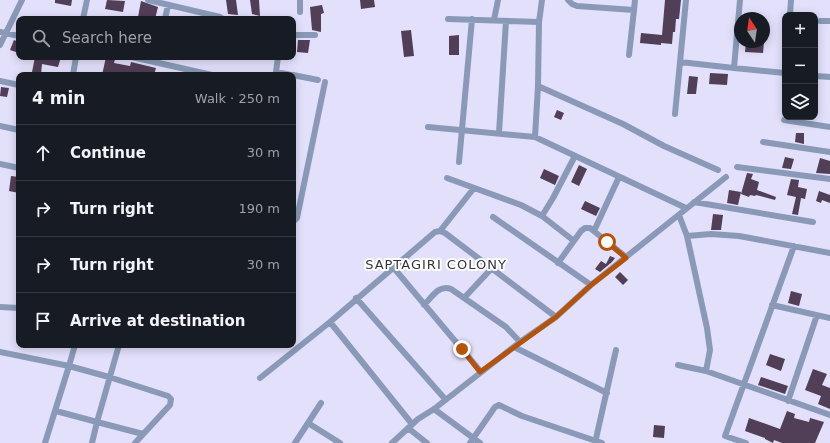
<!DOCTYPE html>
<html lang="en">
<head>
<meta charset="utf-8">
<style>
	:root { --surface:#171b24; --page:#242831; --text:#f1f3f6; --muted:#9ea1a6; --line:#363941 }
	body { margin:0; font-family:"DejaVu Sans",sans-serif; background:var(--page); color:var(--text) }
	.controls { position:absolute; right:12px; top:12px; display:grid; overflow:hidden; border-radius:8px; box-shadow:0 2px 10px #0003 }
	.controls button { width:36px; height:36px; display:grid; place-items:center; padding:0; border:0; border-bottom:1px solid var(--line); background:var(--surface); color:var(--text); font:20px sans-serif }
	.compass { position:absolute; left:734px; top:12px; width:36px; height:36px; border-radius:50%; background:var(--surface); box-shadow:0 2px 10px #0003; rotate:347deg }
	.stop { position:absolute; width:12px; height:12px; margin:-9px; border:3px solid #b45309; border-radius:50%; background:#fff }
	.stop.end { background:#b45309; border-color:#fff; box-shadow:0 1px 4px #0008 }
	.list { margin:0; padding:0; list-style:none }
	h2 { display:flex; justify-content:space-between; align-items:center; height:52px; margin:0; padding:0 16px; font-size:17px }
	h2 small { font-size:13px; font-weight:400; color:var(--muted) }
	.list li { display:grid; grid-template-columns:26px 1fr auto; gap:12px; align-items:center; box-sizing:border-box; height:56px; padding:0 16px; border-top:1px solid var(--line) }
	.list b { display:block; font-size:15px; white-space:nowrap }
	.list em { font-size:13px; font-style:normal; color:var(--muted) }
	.icon { flex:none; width:22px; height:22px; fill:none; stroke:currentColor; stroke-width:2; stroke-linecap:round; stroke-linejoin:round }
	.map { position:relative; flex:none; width:830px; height:443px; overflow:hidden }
	.search { position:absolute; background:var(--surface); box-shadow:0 2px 10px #0003; left:16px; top:16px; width:280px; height:44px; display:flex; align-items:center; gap:10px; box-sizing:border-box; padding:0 14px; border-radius:8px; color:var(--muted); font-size:15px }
	.panel { position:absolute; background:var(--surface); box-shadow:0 2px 10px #0003; left:16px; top:72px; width:280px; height:276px; border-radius:8px }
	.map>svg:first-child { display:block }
	.building { fill:#513e57 }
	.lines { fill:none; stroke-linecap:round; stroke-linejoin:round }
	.street { stroke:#8999b7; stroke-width:6 }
	.route { stroke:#b45309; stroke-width:5 }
	.labels { text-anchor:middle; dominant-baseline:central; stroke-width:4; stroke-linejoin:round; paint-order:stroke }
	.neighbourhood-label { font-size:13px; letter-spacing:1px; fill:#353441; stroke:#fff }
</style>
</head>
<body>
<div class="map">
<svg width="830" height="443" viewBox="0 0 830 443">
	<rect width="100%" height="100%" fill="#e3e0fc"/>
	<!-- building -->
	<path class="building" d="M55,0H72L71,6L55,3Z
		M107,0L125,1L123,12L105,9Z
		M226,0H236L238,15L228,14Z
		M250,0H259L260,16L252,14Z
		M360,0H374L375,7L361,9Z
		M665,0H681L679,19H676L675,32H673L672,44L661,43V45L640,43L641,33L662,35Z
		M141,1L158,7L155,19H143L138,17Z
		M322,5L324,13L321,14V32L312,30L310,7Z
		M411,30L414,56L404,57L401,31Z
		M459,35V55H449V36Z
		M14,40L19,42V53L10,50Z
		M298,40H310L308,53L297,52Z
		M746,42H764L763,53L745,52Z
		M35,57H61L58,67L42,64L41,74L32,72Z
		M106,57L115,59L114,63L130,66L131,62L156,68L154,75H102Z
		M710,73L728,74L727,85L709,84Z
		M689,76L698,77L696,94H687Z
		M1,87L9,88L7,97L0,96Z
		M557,110L564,113L561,120L554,117Z
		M796,133H804V144L795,142Z
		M785,157L794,159L791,169L782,168Z
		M820,158L830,161V174L816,173Z
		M579,165L587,169L579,186L571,182Z
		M544,169L559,176L555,185L540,178Z
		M747,173L753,174L751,179L759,182L757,190L776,197L775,200L756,195L755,196L750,195L749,197L741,194Z
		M11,176L19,177V193L9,191Z
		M791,179L799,180L798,187L807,189L805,199L801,198L798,215L792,214L796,197L787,195Z
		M729,190L741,192L738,205L727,203Z
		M819,191L830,195V203L822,200L821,203L816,201Z
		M585,201L600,208L596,216L581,209Z
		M713,214L723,215L721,230H711Z
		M610,256L615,258L612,262L600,272L595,269L601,261L606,264Z
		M620,272L628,280L623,285L615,277Z
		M791,291L802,294L799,306L788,303Z
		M770,354L785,359L781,371L766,365Z
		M813,369L827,374L822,385L830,388V409L818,404L821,396L805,390Z
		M761,377L788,386L785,394L758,385Z
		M787,411L795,414L794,418L809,422L810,418L824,422L815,443H782L774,440L773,443L765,439V438L745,431L749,418L780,429Z
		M654,425L665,426L664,438L653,437Z"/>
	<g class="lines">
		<!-- street -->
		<path class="street" d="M148,0L220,17L223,19
			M300,0V12
			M568,0L572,4L577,6L634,10L635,0
			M740,0L734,68L785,73
			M790,15L791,0
			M83,19L87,0
			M165,19L168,5
			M448,19L539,22
			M494,20L498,0
			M820,21H830
			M0,32L19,36
			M293,35H315
			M0,45L22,0
			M629,55L634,10
			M132,57L212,75
			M680,62L734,68
			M276,72L278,57
			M73,75L76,57
			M275,75L276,72L291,75
			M293,75L318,80
			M815,76L830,77
			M0,81L19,85
			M538,86L623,124L664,146L718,170
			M675,114L686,0
			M784,120L830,127
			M0,126L19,130
			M428,127L535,137L686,208
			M499,133L506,21
			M535,137L538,86L539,22L542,0
			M763,142L830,152
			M459,162L472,19
			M0,164L19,168
			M737,167L830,179
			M447,178L521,205L542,216L553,198L575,156
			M694,202L813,222
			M679,215L687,236L707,328L710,350L706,371
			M542,216L574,241
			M493,217L591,285
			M293,222L297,218L325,82
			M440,231L474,188
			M594,231L619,177
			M687,236L711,234L739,236L830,253
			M558,263L581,231L585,228H590L626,257
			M393,267L481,372
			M356,298L445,399
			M464,298L492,268
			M424,305C432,297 439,284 451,289L506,327L520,342
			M772,305L830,318
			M0,307L19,308
			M330,322L412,424
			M514,347L607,393
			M0,352L69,366L75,345
			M678,365L706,371L830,415
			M260,378L330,322L435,232L440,231L445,233L556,317
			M788,401L817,315
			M434,409L480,443
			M56,411L97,422L119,345
			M308,423L321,403
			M408,428L427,443
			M45,443L69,366L109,377L168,396L171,399L170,405L135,443
			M92,443L97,422L143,434
			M295,443L308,423L340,443
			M392,443L418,419L434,409L520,342L556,317L591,285L726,177
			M470,443L495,407L499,405L522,416L602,443
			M595,443L616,350
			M746,443L725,436L794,246"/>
	</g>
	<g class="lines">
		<!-- route -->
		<path class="route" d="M462,349L480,372L556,317L591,285L626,258L607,242"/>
	</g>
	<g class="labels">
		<!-- neighbourhood labels -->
		<g class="neighbourhood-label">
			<text x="436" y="264">SAPTAGIRI COLONY</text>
		</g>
	</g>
</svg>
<div class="controls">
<button>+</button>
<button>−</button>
<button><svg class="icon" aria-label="layers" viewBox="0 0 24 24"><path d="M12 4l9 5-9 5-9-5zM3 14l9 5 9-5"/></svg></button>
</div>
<svg class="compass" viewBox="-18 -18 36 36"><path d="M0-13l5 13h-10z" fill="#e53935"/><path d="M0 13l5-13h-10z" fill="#9ea1a6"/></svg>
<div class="stop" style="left:607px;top:242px"></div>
<div class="stop end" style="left:462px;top:349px"></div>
<div class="search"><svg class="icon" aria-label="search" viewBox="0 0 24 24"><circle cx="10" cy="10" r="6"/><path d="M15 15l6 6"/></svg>Search here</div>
<section class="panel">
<h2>4 min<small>Walk · 250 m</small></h2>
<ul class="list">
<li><svg class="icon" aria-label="ahead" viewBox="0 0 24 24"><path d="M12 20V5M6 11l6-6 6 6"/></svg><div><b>Continue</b></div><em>30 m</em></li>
<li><svg class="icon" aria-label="right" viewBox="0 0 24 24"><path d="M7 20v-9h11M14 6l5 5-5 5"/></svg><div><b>Turn right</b></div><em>190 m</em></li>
<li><svg class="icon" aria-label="right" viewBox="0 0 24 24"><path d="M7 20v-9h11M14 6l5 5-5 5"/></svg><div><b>Turn right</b></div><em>30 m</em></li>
<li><svg class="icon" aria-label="arrive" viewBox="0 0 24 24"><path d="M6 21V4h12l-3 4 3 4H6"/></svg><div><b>Arrive at destination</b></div></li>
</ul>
</section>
</div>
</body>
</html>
